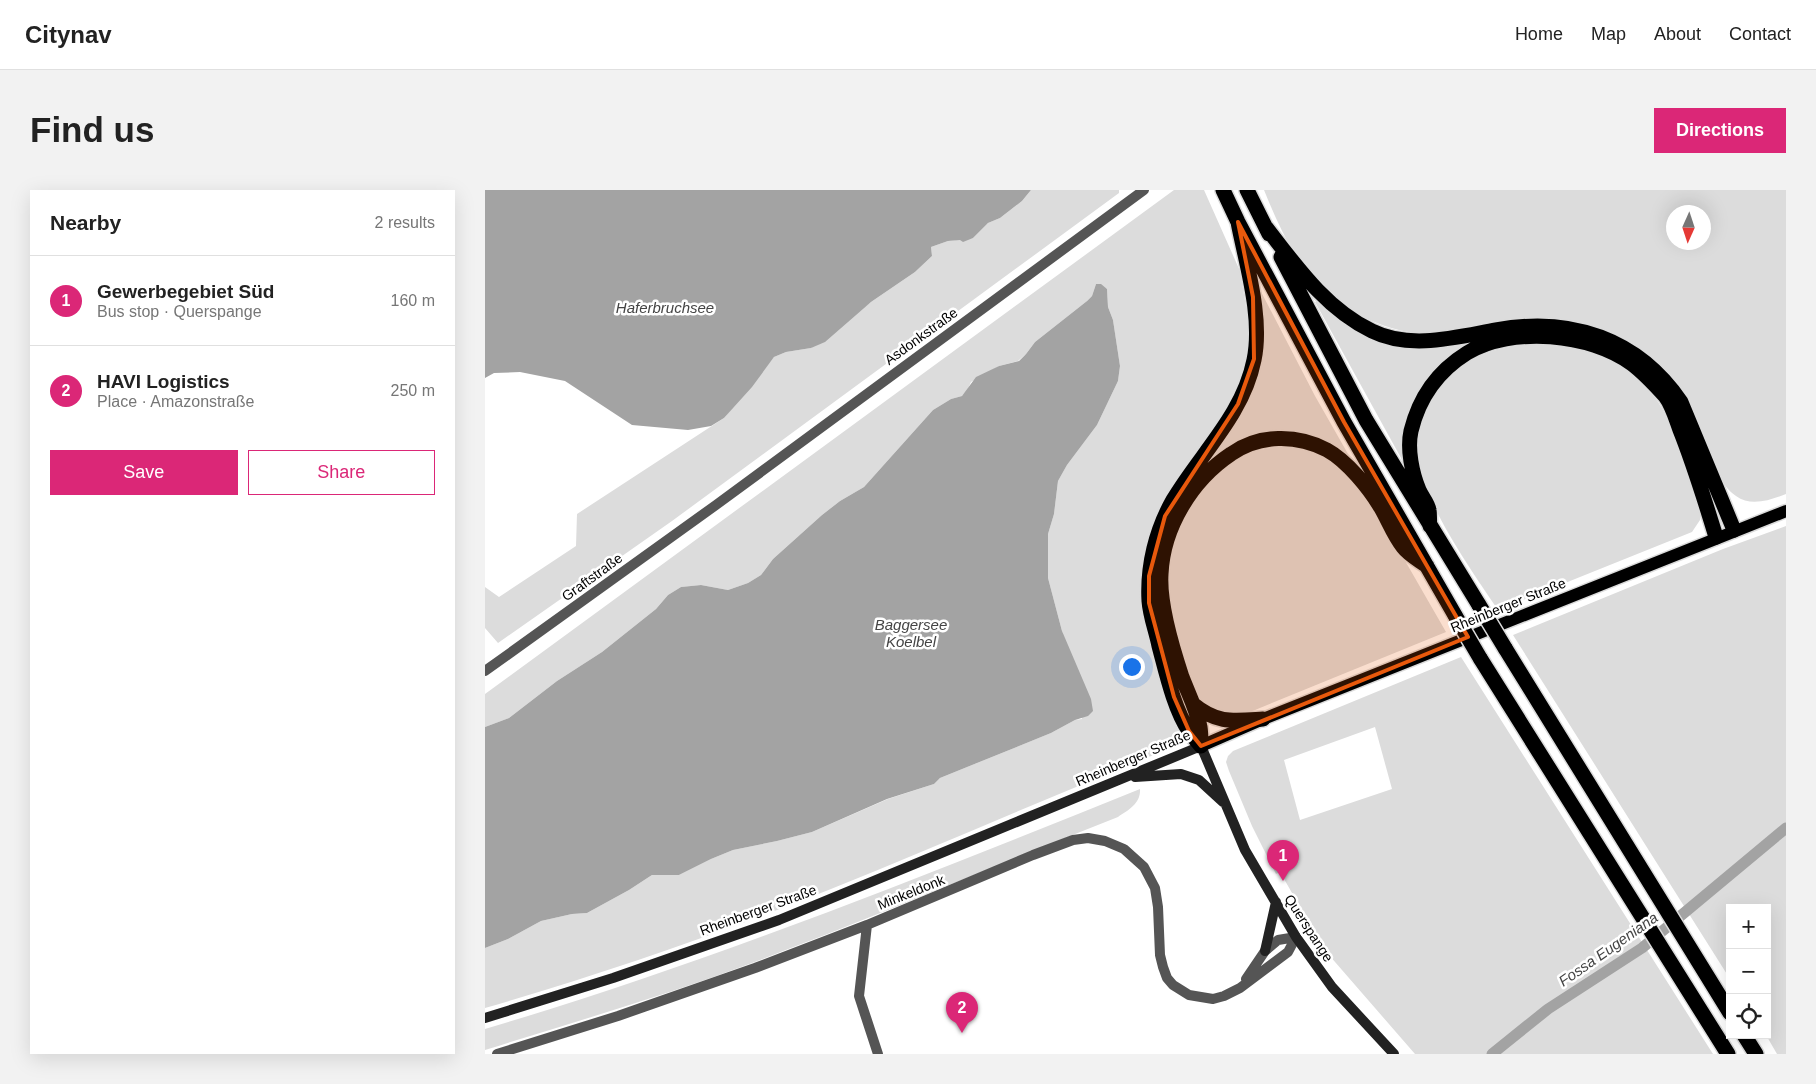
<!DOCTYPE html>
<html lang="en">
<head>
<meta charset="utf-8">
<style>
	:root { --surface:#fff; --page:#f2f2f2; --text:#222; --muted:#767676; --line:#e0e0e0; --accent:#db2777 }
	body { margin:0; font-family:Arial,sans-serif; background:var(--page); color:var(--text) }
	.controls { position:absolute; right:15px; bottom:15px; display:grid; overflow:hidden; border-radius:0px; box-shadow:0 5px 20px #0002 }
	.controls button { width:45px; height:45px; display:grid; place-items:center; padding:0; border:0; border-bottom:1px solid var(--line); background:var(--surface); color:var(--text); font:25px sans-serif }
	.compass { position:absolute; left:1181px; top:15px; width:45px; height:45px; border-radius:50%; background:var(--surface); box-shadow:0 5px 20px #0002; rotate:183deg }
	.you { position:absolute; left:646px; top:476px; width:18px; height:18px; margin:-12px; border:4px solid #fff; border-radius:50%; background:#1a73e8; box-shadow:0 0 0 8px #1a73e833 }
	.badge { display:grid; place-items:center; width:32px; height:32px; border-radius:50%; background:var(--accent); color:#fff; font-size:16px; font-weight:700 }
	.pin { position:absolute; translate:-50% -41px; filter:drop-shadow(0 1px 2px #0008) }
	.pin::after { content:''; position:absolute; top:26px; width:18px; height:15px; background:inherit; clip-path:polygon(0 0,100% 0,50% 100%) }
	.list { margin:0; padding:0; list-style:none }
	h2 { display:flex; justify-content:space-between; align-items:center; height:65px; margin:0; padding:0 20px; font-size:21px }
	h2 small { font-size:16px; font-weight:400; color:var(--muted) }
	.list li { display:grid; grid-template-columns:32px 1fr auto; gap:15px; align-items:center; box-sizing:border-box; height:90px; padding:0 20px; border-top:1px solid var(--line) }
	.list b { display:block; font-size:19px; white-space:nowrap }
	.list p { margin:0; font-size:16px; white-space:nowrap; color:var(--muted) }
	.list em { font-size:16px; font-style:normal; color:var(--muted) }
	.actions { display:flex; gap:10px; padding:15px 20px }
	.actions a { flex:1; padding:11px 0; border:1px solid var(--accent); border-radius:0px; text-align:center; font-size:18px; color:var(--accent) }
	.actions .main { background:var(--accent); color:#fff }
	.icon { flex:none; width:28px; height:28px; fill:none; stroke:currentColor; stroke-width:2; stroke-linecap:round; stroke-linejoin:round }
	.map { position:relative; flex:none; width:1301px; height:864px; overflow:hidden; border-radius:0px }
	header { display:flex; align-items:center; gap:30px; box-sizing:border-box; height:70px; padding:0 25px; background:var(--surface); border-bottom:1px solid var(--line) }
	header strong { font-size:24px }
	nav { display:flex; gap:28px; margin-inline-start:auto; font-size:18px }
	.intro { display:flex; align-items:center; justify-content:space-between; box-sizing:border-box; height:120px; padding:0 30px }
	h1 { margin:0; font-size:35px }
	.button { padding:12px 22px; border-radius:0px; background:var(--accent); color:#fff; font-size:18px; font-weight:700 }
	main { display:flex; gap:30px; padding:0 30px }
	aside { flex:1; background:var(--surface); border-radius:0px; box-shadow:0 5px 20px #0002 }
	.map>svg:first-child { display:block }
	.green { fill:#dcdcdc; fill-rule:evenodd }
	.water { fill:#a3a3a3 }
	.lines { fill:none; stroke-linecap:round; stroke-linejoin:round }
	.canal { stroke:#a3a3a3; stroke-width:11 }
	.primary-casing { stroke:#dbdbdb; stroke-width:15 }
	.highway-casing { stroke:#dbdbdb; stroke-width:18 }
	.street { stroke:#555; stroke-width:10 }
	.secondary { stroke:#222; stroke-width:10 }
	.primary { stroke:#000; stroke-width:12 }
	.highway { stroke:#000; stroke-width:15 }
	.highway-bridge-casing { stroke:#dbdbdb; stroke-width:18; stroke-linecap:butt }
	.highway-bridge { stroke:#000; stroke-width:15 }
	.marked { fill:#e8590c; fill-opacity:0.2; stroke:#e8590c; stroke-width:4; stroke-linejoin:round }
	.labels { text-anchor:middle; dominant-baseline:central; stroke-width:5; stroke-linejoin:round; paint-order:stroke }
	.street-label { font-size:14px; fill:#000; stroke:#fff }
	.water-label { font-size:15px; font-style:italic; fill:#444; stroke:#fff }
</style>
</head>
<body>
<header>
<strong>Citynav</strong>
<nav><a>Home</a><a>Map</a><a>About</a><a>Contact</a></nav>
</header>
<div class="intro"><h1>Find us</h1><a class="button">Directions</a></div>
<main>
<aside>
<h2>Nearby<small>2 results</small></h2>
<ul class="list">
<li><span class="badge">1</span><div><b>Gewerbegebiet Süd</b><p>Bus stop · Querspange</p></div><em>160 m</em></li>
<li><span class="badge">2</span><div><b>HAVI Logistics</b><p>Place · Amazonstraße</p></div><em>250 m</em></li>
</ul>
<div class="actions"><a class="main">Save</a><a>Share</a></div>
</aside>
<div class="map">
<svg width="1301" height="864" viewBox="0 0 1301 864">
	<rect width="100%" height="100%" fill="#fff"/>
	<!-- green -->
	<path class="green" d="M546,0H634V3L187,331L13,453L0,438V397L14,407L91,356L92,324L239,228L289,167L301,162L326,158L386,112L430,82L447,66L446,57L463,51L488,48L503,33L515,28L537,11Z
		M689,0H719L755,81L764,135L763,160L758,184L740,226L694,288L669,463L693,540L691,552L681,560C569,605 458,654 346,699C233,744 117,784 0,818V758L23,749L56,731L87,724L102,723L144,700L167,685H194L226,669L248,660L292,651L327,642L403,609L449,594L455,588L566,543L590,530L597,529L577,441L563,388V344L569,324L573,291L582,275L612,235L633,191L635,176L628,130L623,117L622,99L611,94L607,106L602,111L550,152L541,164L533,171L514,176L486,192L481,203L477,206L466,209L448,220L379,297L355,311L337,325L288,369L276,385L263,393L243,400L216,395L196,397L183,405L171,419L117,462L72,491L24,528L0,537V504Z
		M779,0H1301V304C1285,310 1266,317 1251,306C1235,295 1230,275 1223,258C1202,204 1178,164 1122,142C1093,131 1061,125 1030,130C1006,134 983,141 959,143C926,146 898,138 869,122C864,119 857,117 853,112C846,107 841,100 835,93C829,87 821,81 816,74C801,52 789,25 779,0ZM1188,22H1218V52H1188Z
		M772,94L830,206L867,271L804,245L713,282L761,212Z
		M832,111L854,130L872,140L993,150L947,187L921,277L830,112Z
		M1049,153C1059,154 1070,154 1080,156C1176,169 1191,243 1216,322L1215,330L1207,342L1013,420C986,380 944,320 933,274C931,262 932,247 934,236C937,224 943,215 949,205C974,166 1006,159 1049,153Z
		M791,257C803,257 814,257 825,261C872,277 896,330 919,369C933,393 947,418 961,442L770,520C764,522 755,526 748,525C742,525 724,519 719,516C707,509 702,481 698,468C693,448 684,427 683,406C680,354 709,288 758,265C769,260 780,259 791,257Z
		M1301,336V864H1292L1281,845H1282V718H1245V789L1028,445L1238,359Z
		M976,467L1228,864H930L837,757L824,728L822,729L795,682L791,684L767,636L744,581L741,572L743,566L748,561ZM890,537L907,599L815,630L799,570Z
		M655,599C656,613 644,620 633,627C511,675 390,727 267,773C179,806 89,832 0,860V839C223,773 439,686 655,599Z"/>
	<!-- water -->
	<path class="water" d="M0,0H546L537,11L515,28L503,33L488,48L478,52L475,50L463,51L446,57L447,66L430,82L386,112L340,152L326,158L301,162L289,167L267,197L239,228L226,236L203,240L147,235L80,191L35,182L9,183L0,188Z
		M611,94H616L622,99L623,117L628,130L635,176L633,191L612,235L582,275L573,291L569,324L563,344V388L577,441L606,509L608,521L603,526L590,530L566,543L455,588L449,594L402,609L327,642L292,651L248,660L226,669L194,685H167L144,700L102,723L87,724L56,731L23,749L0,758V537L24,528L72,491L117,462L171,419L183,405L196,397L216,395L243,400L263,393L276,385L288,369L337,325L355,311L379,297L448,220L466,209L477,206L491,187L514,176L534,171L541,164L550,152L602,111L607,106Z"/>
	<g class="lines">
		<!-- canal -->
		<path class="canal" d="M1007,864L1063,819L1157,758L1301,638"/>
		<defs>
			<path id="primary" d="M716,556L778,529L1301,321"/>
			<path id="highway" d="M738,0L753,32L859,232L971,427
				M762,0L784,44
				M780,36C811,76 841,119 887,141C925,160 972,147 1011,140C1086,126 1153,149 1196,212L1249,340
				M796,67L881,230L994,415
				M945,336C944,331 945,325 944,320C943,313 937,307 934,300C927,283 922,259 926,241C934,208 953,181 982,163C1027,136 1105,143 1147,174C1159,183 1170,195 1180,206C1187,215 1191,229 1195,240C1209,275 1220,311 1231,347
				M1020,458L1245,823
				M995,468L1243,864
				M708,514C732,534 748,531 778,529
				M716,556C716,549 716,543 715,537C712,520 703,503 697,487C687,457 674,415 676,384C678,337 707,290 746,264C774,244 812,244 842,260C862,271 884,298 896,318C903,330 909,346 918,357C924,365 934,370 942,376
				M716,556C712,551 707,546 704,541C689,519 681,482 674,456C671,441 665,426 664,411C662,376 671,340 688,310C716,263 758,225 769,170C778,127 761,74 753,32
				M1259,845L1271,864"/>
		</defs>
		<!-- primary casing -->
		<use href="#primary" class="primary-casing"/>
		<!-- highway casing -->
		<use href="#highway" class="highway-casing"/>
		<!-- street -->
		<path class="street" d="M0,481L231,315L659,0
			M382,735L374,806L393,864
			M761,789L780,761L793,750L811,747
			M12,864L133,826L270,778L382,735L548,665L588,650L603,648L620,651L639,659L659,677L670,698L673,717L675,765L678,777L682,788L688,795L704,805L728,809L739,806L755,798L803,762L811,747"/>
		<!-- secondary -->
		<path class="secondary" d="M650,587L696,584L714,590L738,612
			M780,761L791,712
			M0,828L128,788L294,730L716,556L760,660L811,747L847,797L909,864"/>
		<!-- primary -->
		<use href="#primary" class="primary"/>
		<!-- highway -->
		<use href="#highway" class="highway"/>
		<defs>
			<path id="highway-bridge" d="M994,415L1020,458
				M971,427L995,468"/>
		</defs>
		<!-- highway-bridge casing -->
		<use href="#highway-bridge" class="highway-bridge-casing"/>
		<!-- highway-bridge -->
		<use href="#highway-bridge" class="highway-bridge"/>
	</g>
	<!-- marked area -->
	<path class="marked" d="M753,32L859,232L983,447L716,556L704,541L689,507L664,413V386L680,326L753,214L769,169L768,107Z"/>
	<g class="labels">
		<!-- street labels -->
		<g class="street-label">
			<text transform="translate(436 146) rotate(-36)">Asdonkstraße</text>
			<text transform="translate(107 387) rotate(-36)">Graftstraße</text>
			<text transform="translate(1023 415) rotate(-22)">Rheinberger Straße</text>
			<text transform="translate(648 568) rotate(-23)">Rheinberger Straße</text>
			<text transform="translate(426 702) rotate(-22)">Minkeldonk</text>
			<text transform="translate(273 720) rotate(-20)">Rheinberger Straße</text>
			<text transform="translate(824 738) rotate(57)">Querspange</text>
		</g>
		<!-- water labels -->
		<g class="water-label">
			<text x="180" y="117">Haferbruchsee</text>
			<text x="426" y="434">Baggersee<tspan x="426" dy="17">Koelbel</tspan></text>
			<text transform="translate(1123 759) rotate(-35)">Fossa Eugeniana</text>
		</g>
	</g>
</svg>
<div class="controls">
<button>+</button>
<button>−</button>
<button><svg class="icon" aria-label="locate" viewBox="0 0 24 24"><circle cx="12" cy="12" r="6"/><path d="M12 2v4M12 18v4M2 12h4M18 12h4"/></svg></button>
</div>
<svg class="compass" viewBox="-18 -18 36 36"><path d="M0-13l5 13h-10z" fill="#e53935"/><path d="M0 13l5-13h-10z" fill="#767676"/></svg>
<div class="you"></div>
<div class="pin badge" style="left:798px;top:691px">1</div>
<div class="pin badge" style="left:477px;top:843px">2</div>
</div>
</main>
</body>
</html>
